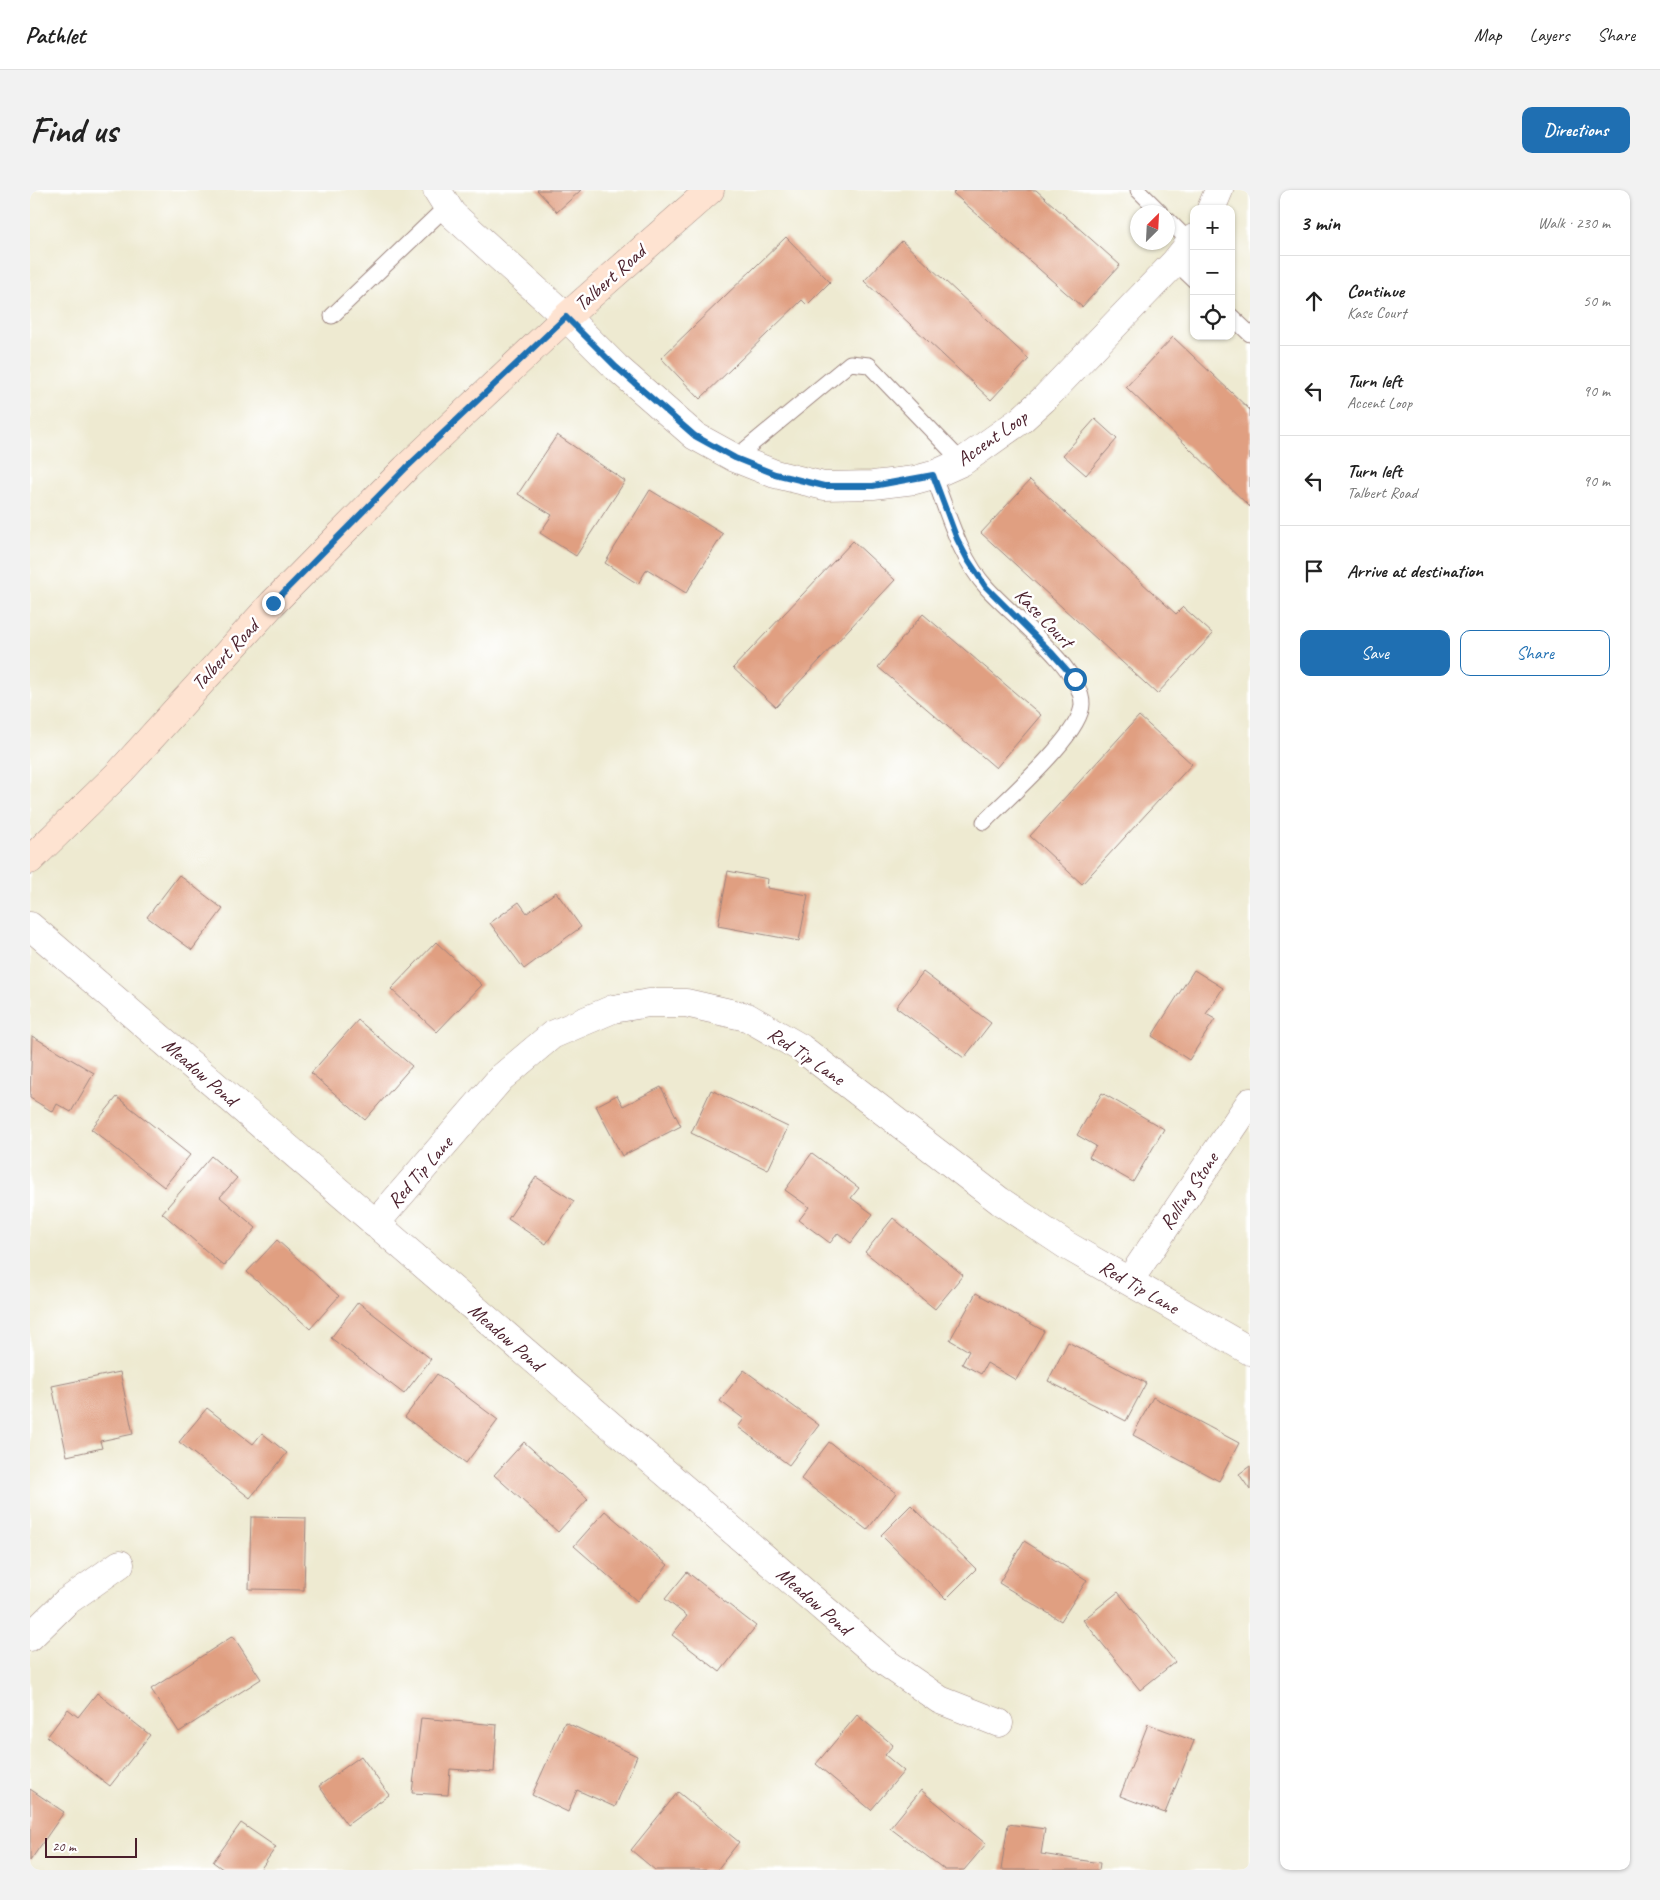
<!DOCTYPE html>
<html lang="en">
<head>
<meta charset="utf-8">
<style>
	:root { --surface:#fff; --page:#f2f2f2; --text:#222; --muted:#767676; --line:#e0e0e0; --accent:#1f6fb2 }
	body { margin:0; font-family:Caveat,sans-serif; background:var(--page); color:var(--text) }
	.controls { position:absolute; right:15px; top:15px; display:grid; overflow:hidden; border-radius:10px; box-shadow:0 1px 4px #0004 }
	.controls button { width:45px; height:45px; display:grid; place-items:center; padding:0; border:0; border-bottom:1px solid var(--line); background:var(--surface); color:var(--text); font:25px sans-serif }
	.compass { position:absolute; left:1100px; top:15px; width:45px; height:45px; border-radius:50%; background:var(--surface); box-shadow:0 1px 4px #0004; rotate:24deg }
	.scale { position:absolute; left:15px; bottom:12px; width:92px; box-sizing:border-box; padding-left:5px; border:2px solid #4a1f2b; border-top:0; font-size:14px; line-height:18px; white-space:nowrap; color:#4a1f2b; -webkit-text-stroke:4px #fff; paint-order:stroke }
	.stop { position:absolute; width:15px; height:15px; margin:-11px; border:4px solid #1f6fb2; border-radius:50%; background:#fff }
	.stop.end { background:#1f6fb2; border-color:#fff; box-shadow:0 1px 5px #0008 }
	.list { margin:0; padding:0; list-style:none }
	h2 { display:flex; justify-content:space-between; align-items:center; height:65px; margin:0; padding:0 20px; font-size:21px }
	h2 small { font-size:16px; font-weight:400; color:var(--muted) }
	.list li { display:grid; grid-template-columns:32px 1fr auto; gap:15px; align-items:center; box-sizing:border-box; height:90px; padding:0 20px; border-top:1px solid var(--line) }
	.list b { display:block; font-size:19px; white-space:nowrap }
	.list p { margin:0; font-size:16px; white-space:nowrap; color:var(--muted) }
	.list em { font-size:16px; font-style:normal; color:var(--muted) }
	.actions { display:flex; gap:10px; padding:15px 20px }
	.actions a { flex:1; padding:11px 0; border:1px solid var(--accent); border-radius:10px; text-align:center; font-size:18px; color:var(--accent) }
	.actions .main { background:var(--accent); color:#fff }
	.icon { flex:none; width:28px; height:28px; fill:none; stroke:currentColor; stroke-width:2; stroke-linecap:round; stroke-linejoin:round }
	.map { position:relative; flex:none; width:1220px; height:1680px; overflow:hidden; border-radius:10px }
	header { display:flex; align-items:center; gap:30px; box-sizing:border-box; height:70px; padding:0 25px; background:var(--surface); border-bottom:1px solid var(--line) }
	header strong { font-size:24px }
	nav { display:flex; gap:28px; margin-inline-start:auto; font-size:18px }
	.intro { display:flex; align-items:center; justify-content:space-between; box-sizing:border-box; height:120px; padding:0 30px }
	h1 { margin:0; font-size:35px }
	.button { padding:12px 22px; border-radius:10px; background:var(--accent); color:#fff; font-size:18px; font-weight:700 }
	main { display:flex; gap:30px; padding:0 30px }
	aside { flex:1; background:var(--surface); border-radius:10px; box-shadow:0 1px 4px #0004 }
	.map>svg:first-child { display:block }
	.building { fill:#e09f81 }
	.lines { fill:none; stroke-linecap:round; stroke-linejoin:round }
	.lane-casing { stroke:#9c847e; stroke-width:17 }
	.street-casing { stroke:#9c847e; stroke-width:29 }
	.secondary-casing { stroke:#9c847e; stroke-width:29 }
	.lane { stroke:#fff; stroke-width:15 }
	.street { stroke:#fff; stroke-width:28 }
	.secondary { stroke:#fee3d1; stroke-width:28 }
	.route { stroke:#1f6fb2; stroke-width:6 }
	.labels { text-anchor:middle; dominant-baseline:central; stroke-width:5; stroke-linejoin:round; paint-order:stroke }
	.street-label { font-size:20px; fill:#4a1f2b; stroke:#fff }
</style>
</head>
<body>
<header>
<strong>Pathlet</strong>
<nav><a>Map</a><a>Layers</a><a>Share</a></nav>
</header>
<div class="intro"><h1>Find us</h1><a class="button">Directions</a></div>
<main>
<div class="map">
<svg width="1220" height="1680" viewBox="0 0 1220 1680">
	<rect width="100%" height="100%" fill="#fff"/>
	<filter id="ink" filterUnits="userSpaceOnUse"><feTurbulence type="fractalNoise" baseFrequency=".02" numOctaves="2"/><feDisplacementMap in="SourceGraphic" scale="10" xChannelSelector="R" yChannelSelector="G"/><feConvolveMatrix kernelMatrix="1 2 1 2 8 2 1 2 1" color-interpolation-filters="sRGB"/></filter>
	<filter id="wash" filterUnits="userSpaceOnUse"><feTurbulence type="fractalNoise" baseFrequency=".0096" numOctaves="4" result="noise"/><feDisplacementMap in="SourceGraphic" scale="20" xChannelSelector="R" yChannelSelector="G"/><feGaussianBlur stdDeviation="1.12" result="paint"/><feColorMatrix in="noise" values="0 0 0 0 0 0 0 0 0 0 0 0 0 0 0 0 0 1.4 0 .05"/><feComposite in="paint" operator="in"/></filter>
	<g filter="url(#wash)">
		<rect width="100%" height="100%" fill="#eeead1"/>
		<g id="blocks">
			<!-- building -->
			<path class="building" d="M507,0H551L527,22Z
				M926,0H1006L1090,75L1052,117L923,3Z
				M756,47L800,92L777,115L772,110L670,209L631,168Z
				M872,51L999,169L961,210L834,91Z
				M1143,147L1220,220V317L1096,197Z
				M1065,229L1087,249L1056,285L1033,265Z
				M527,245L595,291L546,366L510,343L522,325L488,304Z
				M1000,290L1146,424L1153,417L1183,444L1127,504L951,343Z
				M620,300L693,344L656,403L617,379L608,394L575,373Z
				M823,351L865,390L746,517L703,478Z
				M893,424L1011,525L966,578L848,477Z
				M1109,526L1162,574L1052,694L1000,646Z
				M698,681L738,689L737,698L778,705L769,751L688,736Z
				M149,685L193,719L162,760L117,727Z
				M526,702L551,737L494,779L460,733L489,712L497,723Z
				M406,752L452,795L407,842L361,799Z
				M1164,780L1193,798L1176,824L1185,829L1159,870L1122,846Z
				M893,782L961,833L934,868L866,817Z
				M328,830L382,876L335,930L281,883Z
				M2,846L64,883L41,922L27,914L23,922L0,908Z
				M631,897L651,936L592,966L566,916L587,905L593,916Z
				M681,900L758,937L738,980L661,943Z
				M1072,903L1134,939L1103,992L1059,967L1066,956L1047,945Z
				M87,907L160,965L134,997L61,939Z
				M782,963L829,998L821,1008L843,1024L821,1053L808,1043L800,1053L769,1030L779,1017L755,1000Z
				M181,966L207,988L190,1007L226,1038L194,1076L132,1023Z
				M506,987L544,1011L516,1054L478,1029Z
				M863,1028L933,1085L905,1119L835,1062Z
				M247,1050L309,1106L280,1139L217,1082Z
				M946,1103L1014,1141L986,1190L957,1173L951,1184L932,1174L939,1161L920,1150Z
				M328,1112L401,1169L374,1204L301,1148Z
				M1038,1152L1116,1193L1096,1231L1018,1191Z
				M714,1180L789,1235L759,1275L708,1237L714,1229L690,1211Z
				M90,1182L103,1244L70,1251L72,1258L37,1266L22,1196Z
				M407,1184L468,1230L436,1273L375,1227Z
				M1123,1207L1209,1253L1189,1291L1103,1245Z
				M177,1218L223,1254L232,1243L257,1263L220,1308L149,1252Z
				M494,1252L558,1309L528,1342L464,1285Z
				M799,1252L866,1303L837,1340L771,1289Z
				M1220,1276V1300L1209,1284Z
				M881,1315L946,1379L916,1409L851,1345Z
				M575,1321L638,1375L607,1411L544,1356Z
				M221,1327L276,1328L274,1400L219,1399Z
				M994,1351L1057,1390L1031,1431L969,1393Z
				M657,1382L726,1436L690,1482L642,1445L657,1426L635,1409Z
				M1088,1402L1145,1472L1110,1500L1053,1430Z
				M203,1446L231,1489L149,1542L121,1499Z
				M67,1503L120,1545L80,1596L17,1547L38,1519L48,1527Z
				M827,1525L863,1555L855,1565L874,1581L841,1620L786,1574Z
				M391,1528L467,1535L464,1582L420,1579L418,1605L382,1603Z
				M535,1532L607,1566L585,1617L547,1600L538,1622L502,1605Z
				M1118,1534L1164,1551L1135,1623L1090,1606Z
				M331,1566L359,1605L317,1635L289,1596Z
				M0,1599L34,1622L0,1671Z
				M891,1600L956,1654L934,1680H915L860,1638Z
				M648,1602L709,1652L687,1680H625L601,1660Z
				M211,1633L246,1657L230,1680H194L183,1672Z
				M978,1634L1015,1639L1011,1664L1070,1673L1069,1680H971Z"/>
		</g>
	</g>
	<g filter="url(#ink)">
		<use href="#blocks" fill-opacity="0" stroke="#9c847e" stroke-width="1"/>
		<g class="lines">
			<defs>
				<path id="lane" d="M1108,0L1130,22
					M1138,30L1161,53
					M1145,72L1164,90
					M302,126L417,16
					M1201,126L1220,144
					M705,268L820,173L839,175L932,272
					M903,285C918,323 929,367 957,398C980,424 1052,479 1052,514C1052,544 976,609 954,632"/>
				<path id="street" d="M407,0L422,24L536,127L586,177L665,246L705,268L745,284L794,296L843,295L885,290L903,285L932,272L991,230L1014,209L1145,72L1164,48
					M1181,19L1189,0
					M0,736L858,1474L910,1510L969,1533
					M345,1034L471,888L522,845L583,819L619,813H656L717,827L771,858L970,1011L1036,1055L1220,1161
					M1099,1091L1220,912
					M0,1447L36,1412L90,1374"/>
				<path id="secondary" d="M0,670L91,581L243,413L376,278L536,127L680,0"/>
			</defs>
			<!-- lane casing -->
			<use href="#lane" class="lane-casing"/>
			<!-- street casing -->
			<use href="#street" class="street-casing"/>
			<!-- secondary casing -->
			<use href="#secondary" class="secondary-casing"/>
			<!-- lane -->
			<use href="#lane" class="lane"/>
			<!-- street -->
			<use href="#street" class="street"/>
			<!-- secondary -->
			<use href="#secondary" class="secondary"/>
		</g>
	</g>
	<g class="lines" filter="url(#ink)">
		<!-- route -->
		<path class="route" d="M243,413L376,278L536,127L586,177L665,246L705,268L745,284L794,296H843L903,285L927,349L938,370L956,397L1021,462L1045,489"/>
	</g>
	<g class="labels">
		<!-- street labels -->
		<g class="street-label">
			<text transform="translate(580 88) rotate(-42)">Talbert Road</text>
			<text transform="translate(962 248) rotate(-35)">Accent Loop</text>
			<text transform="translate(1014 428) rotate(46)">Kase Court</text>
			<text transform="translate(195 465) rotate(-47)">Talbert Road</text>
			<text transform="translate(776 866) rotate(34)">Red Tip Lane</text>
			<text transform="translate(170 882) rotate(41)">Meadow Pond</text>
			<text transform="translate(390 982) rotate(-49)">Red Tip Lane</text>
			<text transform="translate(1159 1001) rotate(-56)">Rolling Stone</text>
			<text transform="translate(1109 1097) rotate(30)">Red Tip Lane</text>
			<text transform="translate(476 1147) rotate(41)">Meadow Pond</text>
			<text transform="translate(784 1411) rotate(41)">Meadow Pond</text>
		</g>
	</g>
</svg>
<div class="controls">
<button>+</button>
<button>−</button>
<button><svg class="icon" aria-label="locate" viewBox="0 0 24 24"><circle cx="12" cy="12" r="6"/><path d="M12 2v4M12 18v4M2 12h4M18 12h4"/></svg></button>
</div>
<svg class="compass" viewBox="-18 -18 36 36"><path d="M0-13l5 13h-10z" fill="#e53935"/><path d="M0 13l5-13h-10z" fill="#767676"/></svg>
<div class="scale">20 m</div>
<div class="stop" style="left:1045px;top:489px"></div>
<div class="stop end" style="left:243px;top:413px"></div>
</div>
<aside>
<h2>3 min<small>Walk · 230 m</small></h2>
<ul class="list">
<li><svg class="icon" aria-label="ahead" viewBox="0 0 24 24"><path d="M12 20V5M6 11l6-6 6 6"/></svg><div><b>Continue</b><p>Kase Court</p></div><em>50 m</em></li>
<li><svg class="icon" aria-label="left" viewBox="0 0 24 24"><path d="M17 20v-9H6M10 6l-5 5 5 5"/></svg><div><b>Turn left</b><p>Accent Loop</p></div><em>90 m</em></li>
<li><svg class="icon" aria-label="left" viewBox="0 0 24 24"><path d="M17 20v-9H6M10 6l-5 5 5 5"/></svg><div><b>Turn left</b><p>Talbert Road</p></div><em>90 m</em></li>
<li><svg class="icon" aria-label="arrive" viewBox="0 0 24 24"><path d="M6 21V4h12l-3 4 3 4H6"/></svg><div><b>Arrive at destination</b></div></li>
</ul>
<div class="actions"><a class="main">Save</a><a>Share</a></div>
</aside>
</main>
</body>
</html>
